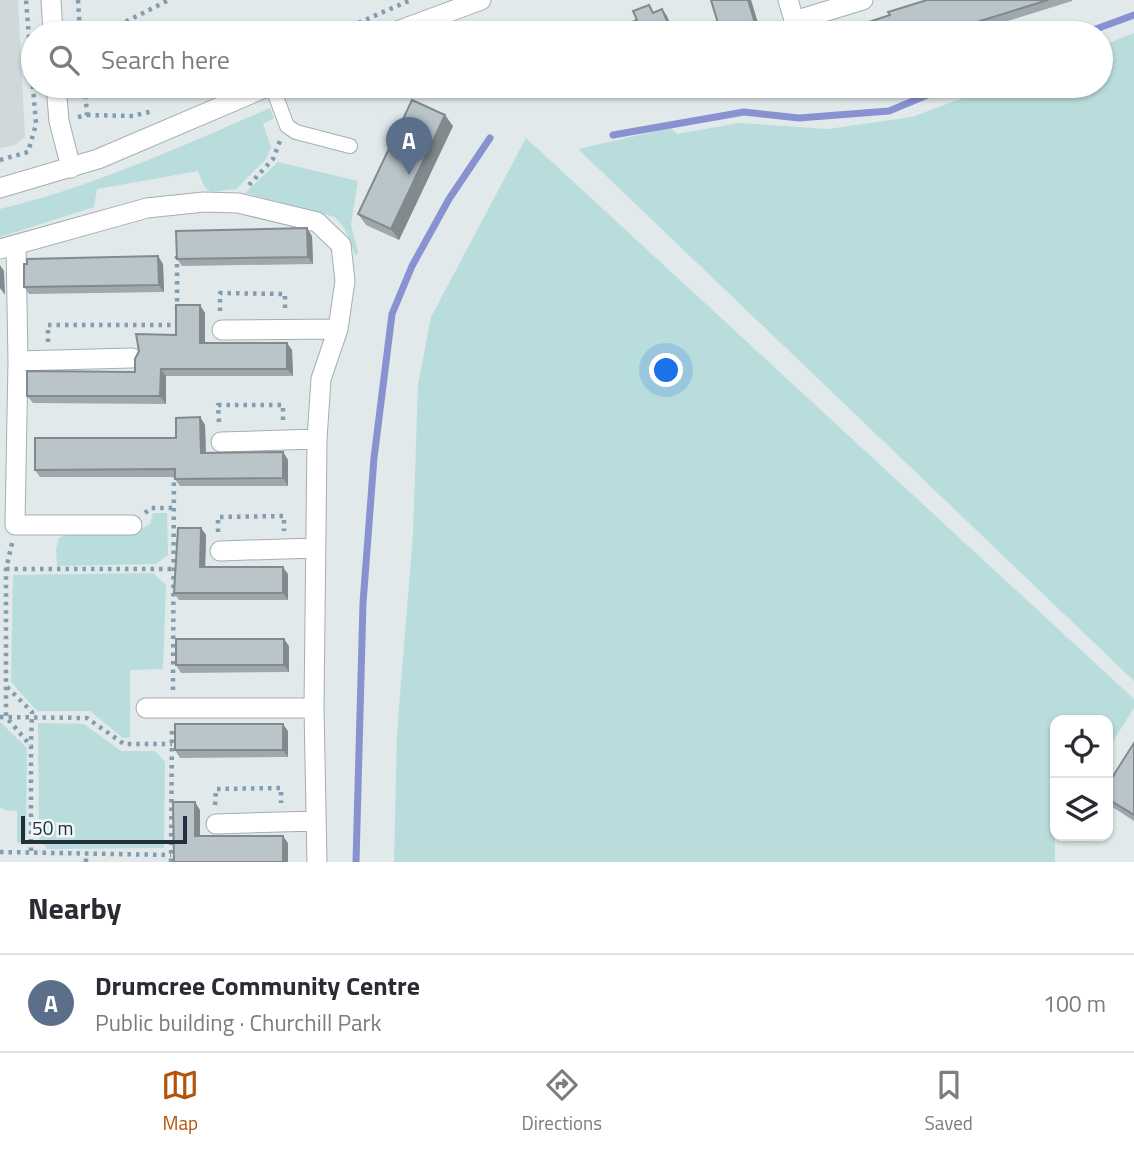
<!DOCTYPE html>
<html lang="en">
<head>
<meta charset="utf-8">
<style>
	:root { --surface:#fff; --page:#f7f7f7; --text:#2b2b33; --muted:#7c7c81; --line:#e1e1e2; --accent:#b45309 }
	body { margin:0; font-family:"Titillium Web",sans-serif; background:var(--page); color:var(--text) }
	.controls { position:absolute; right:21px; bottom:21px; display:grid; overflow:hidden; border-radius:14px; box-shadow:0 2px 5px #0004 }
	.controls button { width:63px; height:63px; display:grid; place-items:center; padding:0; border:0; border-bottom:2px solid var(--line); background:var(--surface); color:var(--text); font:35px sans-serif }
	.scale { position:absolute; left:21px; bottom:18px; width:166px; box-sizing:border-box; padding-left:7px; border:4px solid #21303c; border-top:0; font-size:19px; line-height:24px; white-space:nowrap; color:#21303c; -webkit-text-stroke:5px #f1f7f8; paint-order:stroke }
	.you { position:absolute; left:667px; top:371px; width:24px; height:24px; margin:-18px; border:5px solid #fff; border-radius:50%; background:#1a73e8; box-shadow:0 0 0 10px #1a73e833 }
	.badge { display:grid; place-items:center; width:46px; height:46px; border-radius:50%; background:var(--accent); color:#fff; font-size:23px; font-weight:700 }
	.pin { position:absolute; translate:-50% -58px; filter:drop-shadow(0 2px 4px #0008) }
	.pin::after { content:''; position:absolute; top:37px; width:24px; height:21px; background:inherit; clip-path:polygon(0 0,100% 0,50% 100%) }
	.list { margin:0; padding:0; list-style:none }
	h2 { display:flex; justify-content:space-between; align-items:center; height:91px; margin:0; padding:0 28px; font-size:30px }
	h2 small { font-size:23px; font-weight:400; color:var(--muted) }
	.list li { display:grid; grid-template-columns:46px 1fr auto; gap:21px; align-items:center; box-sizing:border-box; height:98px; padding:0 28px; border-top:2px solid var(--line) }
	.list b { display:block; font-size:26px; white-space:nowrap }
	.list p { margin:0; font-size:23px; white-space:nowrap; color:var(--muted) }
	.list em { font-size:23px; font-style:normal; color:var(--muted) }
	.icon { flex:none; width:38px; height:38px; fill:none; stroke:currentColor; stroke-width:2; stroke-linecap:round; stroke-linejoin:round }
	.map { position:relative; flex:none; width:1134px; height:862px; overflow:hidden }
	.search { position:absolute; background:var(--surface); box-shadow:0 2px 5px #0004; left:21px; right:21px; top:21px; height:77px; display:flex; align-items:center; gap:18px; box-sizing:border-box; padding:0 24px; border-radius:38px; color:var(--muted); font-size:26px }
	.sheet { height:189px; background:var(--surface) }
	nav { display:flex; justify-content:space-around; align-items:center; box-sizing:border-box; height:98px; border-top:2px solid var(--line); background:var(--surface); font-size:19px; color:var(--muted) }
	nav a { display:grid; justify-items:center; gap:4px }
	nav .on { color:var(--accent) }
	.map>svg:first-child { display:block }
	.built { fill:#cfd8db }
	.green { fill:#b9dddc }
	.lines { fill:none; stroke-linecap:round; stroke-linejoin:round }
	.stream { stroke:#8892d1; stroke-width:7 }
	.service-casing { stroke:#a4aeb3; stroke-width:16 }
	.minor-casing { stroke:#a4aeb3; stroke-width:21 }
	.path { stroke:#819daf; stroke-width:4.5; stroke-dasharray:3.5 5; stroke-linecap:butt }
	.service { stroke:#fff; stroke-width:14 }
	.minor { stroke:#fff; stroke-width:19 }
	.wall { fill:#9fa9ad }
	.shaded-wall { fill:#828a8d }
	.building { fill:#b9c5c9; stroke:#828a8d; stroke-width:2 }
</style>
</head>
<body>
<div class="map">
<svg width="1134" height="862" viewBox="0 0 1134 862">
	<rect width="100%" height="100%" fill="#e1e9eb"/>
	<!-- built -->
	<path class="built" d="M0,0H18L25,137L15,145L0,148Z"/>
	<!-- green -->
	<path class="green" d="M1134,33V681L578,149L671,128L677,134L739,123L828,129L912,117L995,86H1101V46Z
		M270,108L274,118L263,124L271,147L266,159L236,189L210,192L204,186L198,171L97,189L94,207L0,237V209C93,187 182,146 270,108Z
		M526,138L1134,699V708L1108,749V720H1055V862H394L397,733L413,534L418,385L431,317Z
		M278,162L358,181L351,225L358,252L356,257L345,229L335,217L245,193Z
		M153,513H167L168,555L156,564L57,566L56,549L59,538L72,532H135L150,524Z
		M153,573L166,585L163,669L130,670V737L123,738L90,711H37L11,682L13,575Z
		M0,722L27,748L26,837L24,842L17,843V811L5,810L0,807Z
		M38,723L84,724L121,751H155L165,762L164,848L47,849L39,838Z"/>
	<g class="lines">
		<!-- stream -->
		<path class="stream" d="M1085,33L1134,15
			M613,135L744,112L799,118L889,111L949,86
			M356,862L363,603L374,458L392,314L412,266L449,199L490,138"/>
		<defs>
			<path id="service" d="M272,86L287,126L296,132L350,146"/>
			<path id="minor" d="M51,0L53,33
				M788,0L798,33
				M794,21L863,0
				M392,33L481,0
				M56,86L59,121L71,168
				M0,188L98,159L269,86
				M16,246L18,361L15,525H132
				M0,249L147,208L204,202L238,203L317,222L341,245L345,281L338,329L321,379L317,439L314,708L317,862
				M222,330L338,329
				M18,361L132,358
				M221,442L317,439
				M220,551L315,548
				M146,708H314
				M216,824L316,821"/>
		</defs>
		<!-- service casing -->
		<use href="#service" class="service-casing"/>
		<!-- minor casing -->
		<use href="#minor" class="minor-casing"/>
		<!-- path -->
		<path class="path" d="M78,0L80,33
			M103,33L169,0
			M335,33L411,0
			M87,115L133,116L153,111
			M78,117L87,115L85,86
			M0,160L28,152L36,124L26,0
			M249,185L273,159L280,141
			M177,310V256
			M220,311V293L285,294V311
			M48,342V325H177
			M219,422L218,405H283V422
			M145,513L151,508H174
			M218,532V517L284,516V531
			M12,543L6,569V717L31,746V852
			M6,569H173
			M7,687L32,712L31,745
			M173,690L174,471
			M0,717L87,718L124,744H172
			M215,805L216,789L281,788V803
			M0,852L171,855
			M86,862V853
			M171,862L172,726"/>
		<!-- service -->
		<use href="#service" class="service"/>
		<!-- minor -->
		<use href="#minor" class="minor"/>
	</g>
	<!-- wall -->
	<path class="wall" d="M711,0H751L760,30L758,31Z
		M927,0H1072V1L982,29L984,33H830L890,15Z
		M737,86H772L742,95Z
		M453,126L399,240L366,225L358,214Z
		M312,236L313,264L182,266L177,259Z
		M163,264L164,292L29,294L24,287Z
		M205,313V343H287L292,350L293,376H166V404L33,403L27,396L135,372L176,335Z
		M200,417L205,425L206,453L283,452L288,460V486H180L175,479V477H40L35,470L176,438Z
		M201,528L206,535L205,567L288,574V600H179L174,593Z
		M289,646V672L181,673L176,665Z
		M288,731V757L180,758L175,750Z
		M1134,743V821L1108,804V784Z"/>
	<!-- shaded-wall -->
	<path class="shaded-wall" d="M748,0H751L760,30L755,23Z
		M662,9L667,16L674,33H672Z
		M445,115L453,126L399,240L391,229Z
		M307,228L312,236L313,264L308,257Z
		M158,256L163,264L164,292L159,285Z
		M0,265L4,271L5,295L0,288Z
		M200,305L205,313V350L200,343Z
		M287,343L292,350L293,376L287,369Z
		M161,369L166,376V404L160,396Z
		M200,417L205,425L206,460L201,453Z
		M283,452L288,460V486L283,478Z
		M201,528L206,535L205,574L200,567Z
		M283,567L288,574V600L283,593Z
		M284,639L289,646V672L284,665Z
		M283,724L288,731V757L283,750Z
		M195,802L200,810V844L195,836Z
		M283,836L288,843V862H283Z"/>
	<!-- building -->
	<path class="building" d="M711,0H748L755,23H753L756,33H721Z
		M927,0H1048L977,22L979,27L957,33H830L851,26V28L890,15L888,12Z
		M649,5L653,13L662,9L672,33H608L607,32L637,20L633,11Z
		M412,100L445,115L391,229L358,214Z
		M307,228L308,257L177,259L176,231Z
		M158,256L159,285L24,287V264H27V259Z
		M176,305H200V343H287V369H161L160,396H27V371L135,372V359L139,351L136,334L176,335Z
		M200,417L201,453L283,452V478L175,479V469L35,470V438H176V418Z
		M178,528H201L200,567H283V593H174Z
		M176,639H284V665H176Z
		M175,724H283V750H175Z
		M1134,743V815L1108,799V784Z
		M173,802H195V836H283V862H174Z"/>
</svg>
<div class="controls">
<button><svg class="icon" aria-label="locate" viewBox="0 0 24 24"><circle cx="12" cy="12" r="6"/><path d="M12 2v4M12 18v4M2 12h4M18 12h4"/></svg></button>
<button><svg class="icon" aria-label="layers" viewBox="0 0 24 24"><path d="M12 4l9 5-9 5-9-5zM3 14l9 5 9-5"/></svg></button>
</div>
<div class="scale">50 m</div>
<div class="you"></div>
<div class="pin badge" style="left:409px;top:175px;background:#5c6f8a">A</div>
<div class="search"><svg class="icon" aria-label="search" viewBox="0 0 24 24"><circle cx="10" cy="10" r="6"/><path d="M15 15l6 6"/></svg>Search here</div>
</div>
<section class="sheet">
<h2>Nearby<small></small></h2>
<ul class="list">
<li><span class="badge" style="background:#5c6f8a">A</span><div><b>Drumcree Community Centre</b><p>Public building · Churchill Park</p></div><em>100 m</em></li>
</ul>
</section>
<nav>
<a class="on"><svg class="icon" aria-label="map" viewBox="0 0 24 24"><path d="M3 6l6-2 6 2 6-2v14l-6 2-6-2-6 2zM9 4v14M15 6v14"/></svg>Map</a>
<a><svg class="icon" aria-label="directions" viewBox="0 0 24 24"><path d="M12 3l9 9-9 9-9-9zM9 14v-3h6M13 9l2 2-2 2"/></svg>Directions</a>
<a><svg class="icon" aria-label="saved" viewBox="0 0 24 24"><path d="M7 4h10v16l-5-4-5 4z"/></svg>Saved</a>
</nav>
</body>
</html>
